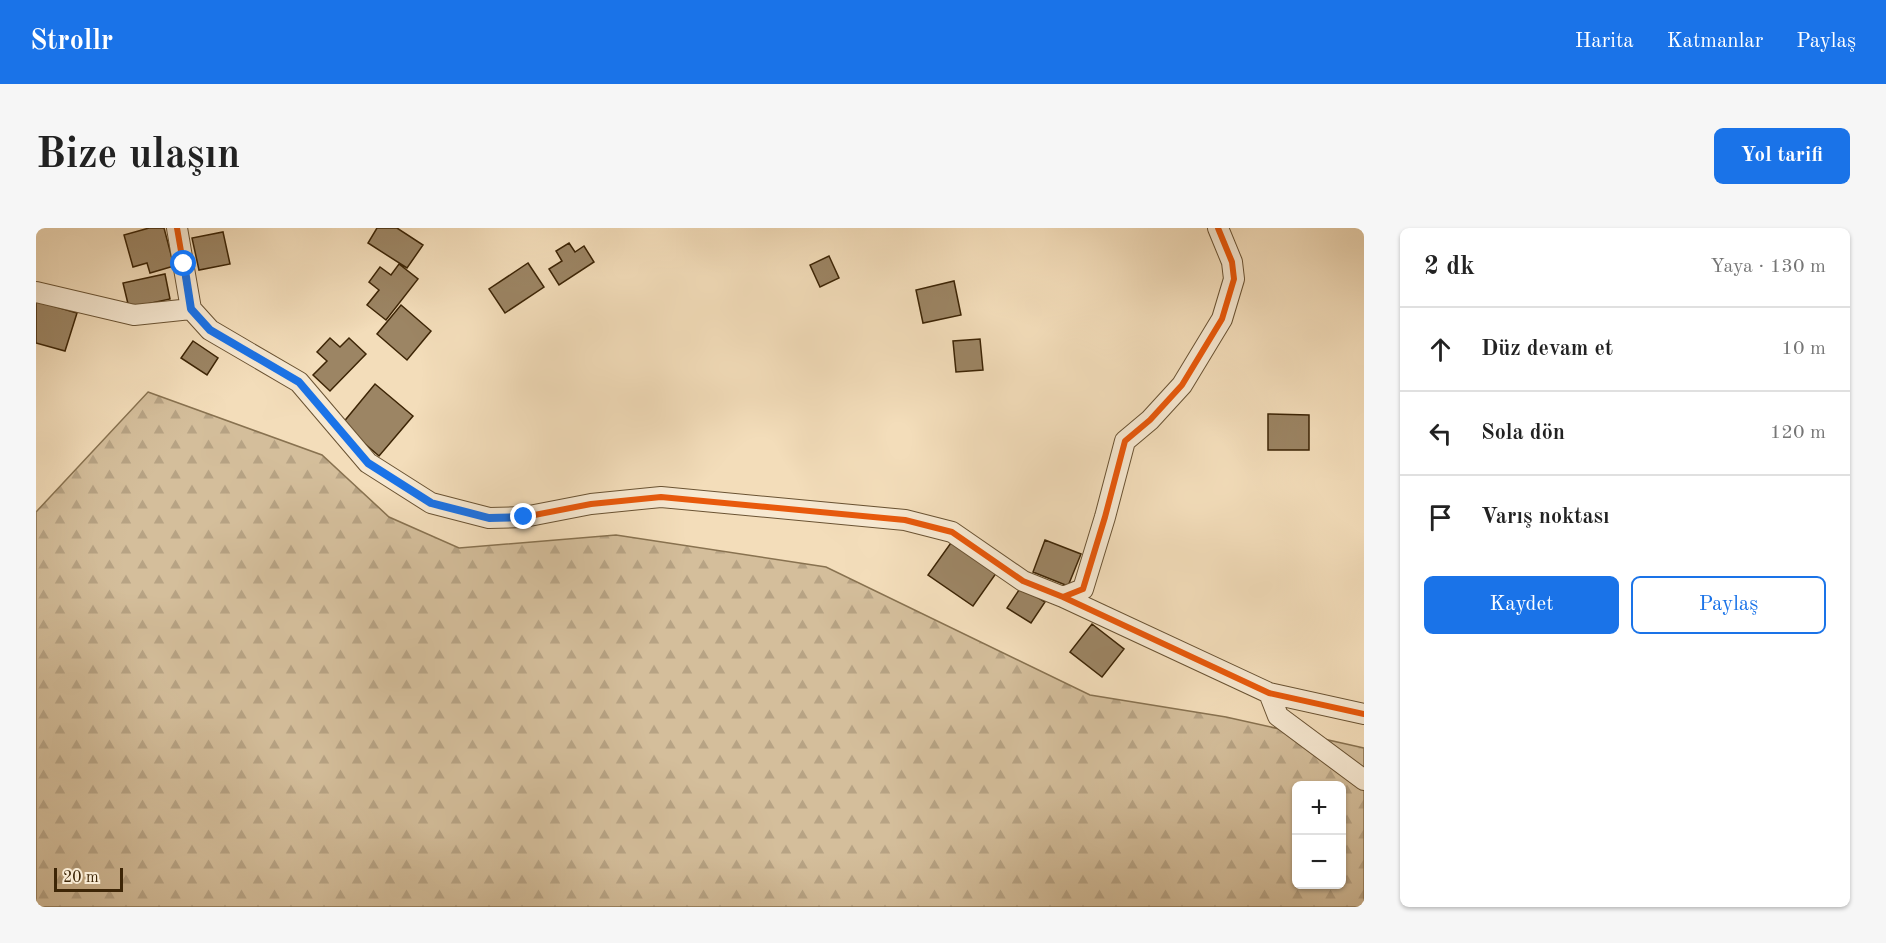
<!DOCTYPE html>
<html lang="tr">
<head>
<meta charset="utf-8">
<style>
	:root { --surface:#fff; --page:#f6f6f6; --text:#222; --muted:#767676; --line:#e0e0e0; --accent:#1a73e8 }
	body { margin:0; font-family:"Old Standard TT",serif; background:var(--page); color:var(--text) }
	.controls { position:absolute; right:18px; bottom:18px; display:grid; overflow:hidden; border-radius:9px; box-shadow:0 2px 4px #0004 }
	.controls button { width:54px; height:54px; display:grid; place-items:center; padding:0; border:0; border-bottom:2px solid var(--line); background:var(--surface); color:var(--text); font:30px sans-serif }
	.scale { position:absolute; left:18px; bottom:15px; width:69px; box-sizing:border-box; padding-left:6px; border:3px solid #3d2506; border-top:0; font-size:16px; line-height:21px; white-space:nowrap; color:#3d2506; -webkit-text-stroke:4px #f7e9d2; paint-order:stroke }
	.stop { position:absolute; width:18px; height:18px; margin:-14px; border:4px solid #1a73e8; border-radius:50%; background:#fff }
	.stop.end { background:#1a73e8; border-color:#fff; box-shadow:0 2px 6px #0008 }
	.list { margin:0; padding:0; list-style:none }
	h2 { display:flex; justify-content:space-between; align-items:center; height:78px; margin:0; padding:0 24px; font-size:26px }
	h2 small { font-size:20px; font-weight:400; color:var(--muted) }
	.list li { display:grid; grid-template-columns:39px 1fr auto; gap:18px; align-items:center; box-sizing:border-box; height:84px; padding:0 24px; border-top:2px solid var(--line) }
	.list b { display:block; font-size:22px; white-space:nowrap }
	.list em { font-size:20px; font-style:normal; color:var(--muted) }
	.actions { display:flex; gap:12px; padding:18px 24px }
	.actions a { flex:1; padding:14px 0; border:2px solid var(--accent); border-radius:9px; text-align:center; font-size:21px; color:var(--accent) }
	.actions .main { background:var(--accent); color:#fff }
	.icon { flex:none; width:33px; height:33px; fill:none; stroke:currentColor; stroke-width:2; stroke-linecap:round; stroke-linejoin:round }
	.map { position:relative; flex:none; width:1328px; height:679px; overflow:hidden; border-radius:9px }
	header { display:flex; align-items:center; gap:36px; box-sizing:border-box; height:84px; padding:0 30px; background:var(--accent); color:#fff }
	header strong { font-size:28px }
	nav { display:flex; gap:33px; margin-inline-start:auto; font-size:21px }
	.intro { display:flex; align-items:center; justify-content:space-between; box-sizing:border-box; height:144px; padding:0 36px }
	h1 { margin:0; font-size:42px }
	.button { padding:15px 27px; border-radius:9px; background:var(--accent); color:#fff; font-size:21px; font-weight:700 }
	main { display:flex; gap:36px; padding:0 36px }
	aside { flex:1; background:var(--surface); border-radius:9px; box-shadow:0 2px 4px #0004 }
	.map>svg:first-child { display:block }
	.forest { fill:url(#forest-firs); stroke:#887250; stroke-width:1.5; fill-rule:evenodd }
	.building { fill:#9c8564; stroke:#3d2506; stroke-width:1.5 }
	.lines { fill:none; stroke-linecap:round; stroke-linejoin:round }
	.street-casing { stroke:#6a5333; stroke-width:22 }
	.street { stroke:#f7e9d2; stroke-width:20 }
	.cycleway-casing { stroke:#f7e9d2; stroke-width:10 }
	.cycleway { stroke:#e8590c; stroke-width:6 }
	.route { stroke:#1a73e8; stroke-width:8 }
</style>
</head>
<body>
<header>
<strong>Strollr</strong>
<nav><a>Harita</a><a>Katmanlar</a><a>Paylaş</a></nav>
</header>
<div class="intro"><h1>Bize ulaşın</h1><a class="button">Yol tarifi</a></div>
<main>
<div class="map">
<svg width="1328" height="679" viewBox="0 0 1328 679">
	<defs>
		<pattern id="forest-firs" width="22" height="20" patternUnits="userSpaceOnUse" patternTransform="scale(1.5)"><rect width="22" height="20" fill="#d4be9b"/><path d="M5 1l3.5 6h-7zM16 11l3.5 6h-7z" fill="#b7a384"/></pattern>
	</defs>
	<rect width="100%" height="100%" fill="#f3ddba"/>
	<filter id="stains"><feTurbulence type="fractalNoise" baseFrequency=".00333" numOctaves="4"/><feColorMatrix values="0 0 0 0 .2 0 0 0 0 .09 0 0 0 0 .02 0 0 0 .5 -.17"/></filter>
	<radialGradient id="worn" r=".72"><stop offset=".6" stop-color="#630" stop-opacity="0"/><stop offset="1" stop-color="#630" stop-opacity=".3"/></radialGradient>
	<!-- forest -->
	<path class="forest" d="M112,164L286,227L353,289L423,320L580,307L790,339L1054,467L1190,489L1328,520V679H0V284ZM1260,558H1306V656H1260Z"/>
	<!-- building -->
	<path class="building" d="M113,0H128L138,38L114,45L111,35L97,39L88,7Z
		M341,0H361L387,17L371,40L332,15Z
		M187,4L194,36L163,42L156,10Z
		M533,15L539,24L548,18L558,34L523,57L513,41L526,33L520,23Z
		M793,28L803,50L784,59L774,37Z
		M492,35L508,59L469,85L453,61Z
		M363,36L382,51L350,92L331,77L343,62L333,54L344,39L355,47Z
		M129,46L134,71L93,80L87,55Z
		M918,53L925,87L887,95L880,62Z
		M0,73L41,85L29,123L0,115Z
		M365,77L395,103L371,132L341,106Z
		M294,110L304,119L313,110L330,126L294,163L277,147L291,133L281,124Z
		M944,111L947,142L920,144L917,113Z
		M157,113L182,130L171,147L145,130Z
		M339,156L377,188L343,228L306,196Z
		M1232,186L1273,187V222H1232Z
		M917,312L961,344L937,378L892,347Z
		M1009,312L1045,326L1032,358L997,344Z
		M985,359L1009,374L995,395L971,380Z
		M1056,396L1088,421L1066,449L1034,424Z"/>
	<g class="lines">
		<defs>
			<path id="street" d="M141,0L155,81L174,102L263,154L332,235L395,275L453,290L488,289L555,276L625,269L869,292L916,304L987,353L1027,369L1047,361L1069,289L1089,213L1114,192L1146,157L1186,91L1198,51L1196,34L1182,0
				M0,64L98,87L155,81
				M1027,369L1233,465L1328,486
				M1233,465L1242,488L1328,552"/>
		</defs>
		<!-- street casing -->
		<use href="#street" class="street-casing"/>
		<!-- street -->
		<use href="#street" class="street"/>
		<defs>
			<path id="cycleway" d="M141,0L155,81L174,102L263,154L332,235L395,275L453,290L488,289L555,276L625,269L869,292L916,304L987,353L1027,369L1047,361L1069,289L1089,213L1114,192L1146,157L1186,91L1198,51L1196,34L1182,0
				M1027,369L1233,465L1328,486"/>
		</defs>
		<!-- cycleway casing -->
		<use href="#cycleway" class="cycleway-casing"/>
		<!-- cycleway -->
		<use href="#cycleway" class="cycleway"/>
	</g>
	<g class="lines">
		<!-- route -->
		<path class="route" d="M148,36L155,81L174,102L263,154L332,235L395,275L453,290L488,289"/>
	</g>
	<rect width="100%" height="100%" filter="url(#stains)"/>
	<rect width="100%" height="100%" fill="url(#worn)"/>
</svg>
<div class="controls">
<button>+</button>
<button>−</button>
</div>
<div class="scale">20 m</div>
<div class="stop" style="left:148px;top:36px"></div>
<div class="stop end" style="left:488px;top:289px"></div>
</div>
<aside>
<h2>2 dk<small>Yaya · 130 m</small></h2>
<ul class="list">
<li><svg class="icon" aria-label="ahead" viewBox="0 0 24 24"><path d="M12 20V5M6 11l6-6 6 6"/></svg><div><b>Düz devam et</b></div><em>10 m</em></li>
<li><svg class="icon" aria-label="left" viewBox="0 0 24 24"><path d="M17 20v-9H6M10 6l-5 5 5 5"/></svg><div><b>Sola dön</b></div><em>120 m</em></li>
<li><svg class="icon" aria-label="arrive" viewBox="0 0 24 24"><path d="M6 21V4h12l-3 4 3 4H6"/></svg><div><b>Varış noktası</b></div></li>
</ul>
<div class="actions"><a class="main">Kaydet</a><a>Paylaş</a></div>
</aside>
</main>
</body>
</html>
